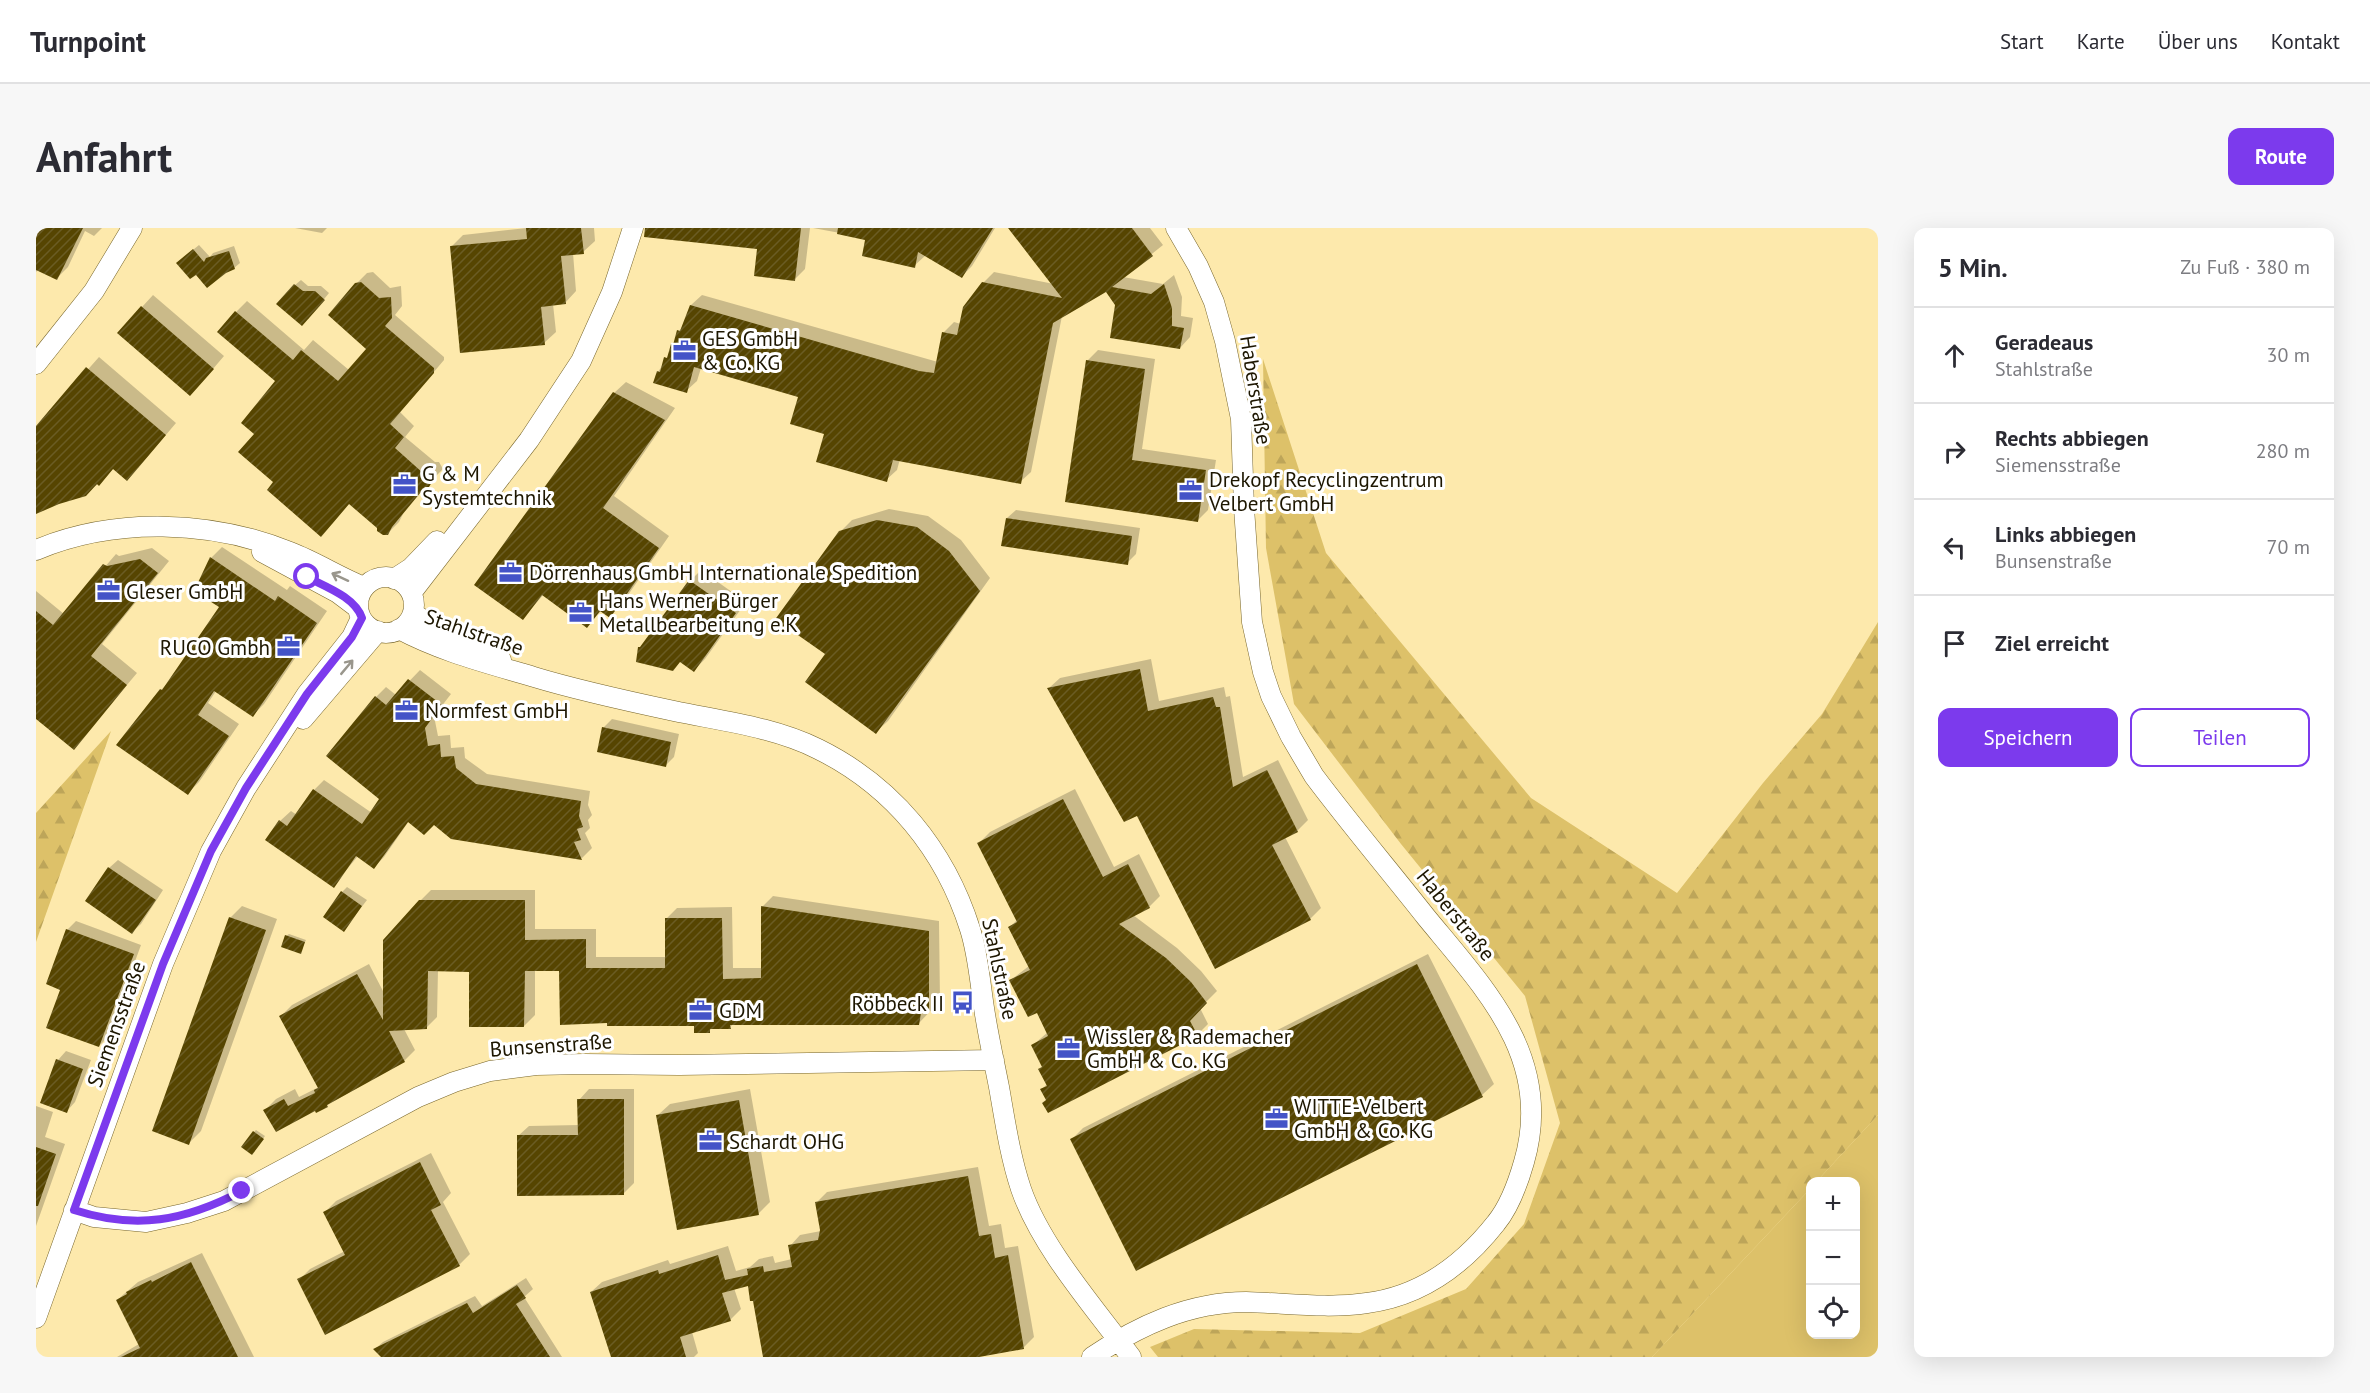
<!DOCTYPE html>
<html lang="de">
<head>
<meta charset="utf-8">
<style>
	:root { --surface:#fff; --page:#f7f7f7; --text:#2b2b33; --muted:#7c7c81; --line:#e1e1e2; --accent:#7c3aed }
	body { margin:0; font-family:"PT Sans",sans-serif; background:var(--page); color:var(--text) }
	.controls { position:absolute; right:18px; bottom:18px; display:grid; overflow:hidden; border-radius:12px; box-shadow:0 6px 24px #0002 }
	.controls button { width:54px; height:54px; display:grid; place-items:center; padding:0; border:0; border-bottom:2px solid var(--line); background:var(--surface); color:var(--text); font:30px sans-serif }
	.stop { position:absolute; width:18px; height:18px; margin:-14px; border:4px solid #7c3aed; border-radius:50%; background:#fff }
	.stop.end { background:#7c3aed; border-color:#fff; box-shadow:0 2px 6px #0008 }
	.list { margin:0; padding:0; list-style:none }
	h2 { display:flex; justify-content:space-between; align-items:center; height:78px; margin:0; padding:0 24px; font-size:26px }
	h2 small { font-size:20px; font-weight:400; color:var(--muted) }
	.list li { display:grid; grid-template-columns:39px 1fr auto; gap:18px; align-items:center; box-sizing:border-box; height:96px; padding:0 24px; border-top:2px solid var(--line) }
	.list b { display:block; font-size:22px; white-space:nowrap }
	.list p { margin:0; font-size:20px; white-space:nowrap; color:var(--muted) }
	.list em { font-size:20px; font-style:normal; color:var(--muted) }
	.actions { display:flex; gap:12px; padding:18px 24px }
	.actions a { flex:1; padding:14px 0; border:2px solid var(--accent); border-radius:12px; text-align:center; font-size:21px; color:var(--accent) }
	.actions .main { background:var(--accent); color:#fff }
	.icon { flex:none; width:33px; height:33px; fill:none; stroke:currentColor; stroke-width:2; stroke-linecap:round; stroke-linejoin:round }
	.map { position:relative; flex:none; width:1842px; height:1129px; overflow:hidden; border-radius:12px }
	header { display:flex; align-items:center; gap:36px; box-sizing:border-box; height:84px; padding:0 30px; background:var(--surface); border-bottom:2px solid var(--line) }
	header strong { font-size:28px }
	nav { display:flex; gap:33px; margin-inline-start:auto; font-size:21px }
	.intro { display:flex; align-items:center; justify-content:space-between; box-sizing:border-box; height:144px; padding:0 36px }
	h1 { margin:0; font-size:42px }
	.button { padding:15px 27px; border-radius:12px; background:var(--accent); color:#fff; font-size:21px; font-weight:700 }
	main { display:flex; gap:36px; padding:0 36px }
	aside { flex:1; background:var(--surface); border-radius:12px; box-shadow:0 6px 24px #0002 }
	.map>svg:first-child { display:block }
	.grass { fill:#ddc169 }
	.forest { fill:url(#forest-firs) }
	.shadow { fill:#0003 }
	.building { fill:url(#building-hatch) }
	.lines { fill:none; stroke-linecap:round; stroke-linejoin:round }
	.minor-casing { stroke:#77652a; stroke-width:21 }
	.minor { stroke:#fff; stroke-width:20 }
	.oneway { stroke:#99968c }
	.route { stroke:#7c3aed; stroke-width:8 }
	.labels { text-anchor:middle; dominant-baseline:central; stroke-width:6; stroke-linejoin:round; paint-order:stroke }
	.poi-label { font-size:21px; fill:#1d1600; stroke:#fff; text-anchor:start }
	.street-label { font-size:21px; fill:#1d1600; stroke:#fff }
</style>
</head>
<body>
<header>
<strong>Turnpoint</strong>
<nav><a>Start</a><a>Karte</a><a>Über uns</a><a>Kontakt</a></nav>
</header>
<div class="intro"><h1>Anfahrt</h1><a class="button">Route</a></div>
<main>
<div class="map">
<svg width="1842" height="1129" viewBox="0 0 1842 1129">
	<defs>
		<pattern id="forest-firs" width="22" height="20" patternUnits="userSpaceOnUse" patternTransform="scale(1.5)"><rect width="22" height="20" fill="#ddc169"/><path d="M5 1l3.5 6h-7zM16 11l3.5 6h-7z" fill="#bda559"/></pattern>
		<pattern id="building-hatch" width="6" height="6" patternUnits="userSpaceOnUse" patternTransform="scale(1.5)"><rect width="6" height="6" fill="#564501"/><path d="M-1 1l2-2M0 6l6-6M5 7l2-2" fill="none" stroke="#6a5c24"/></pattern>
	</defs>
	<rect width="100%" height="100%" fill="#fde9ac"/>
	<!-- grass -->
	<path class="grass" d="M1842,887V1129H1616L1774,961V1106H1820V954L1781,953Z"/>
	<!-- forest -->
	<path class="forest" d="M1227,131L1290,325L1495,570L1641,665L1727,555L1786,486L1842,394V887L1781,953L1774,954V961L1616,1129H1122L1114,1119L1158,1101L1324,1105L1430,1061L1488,996L1524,895L1489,768L1365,616L1258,476L1230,320Z
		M75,503L0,714V585Z"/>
	<!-- shadow -->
	<path class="shadow" d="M0,0H66L58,8L49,3L32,39L21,50L2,42L0,44Z
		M259,0H291L286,5Z
		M491,0H558L559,13L547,24L537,25L540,63L529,75L517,76L520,104L508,115L415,19L427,7Z
		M632,0H774L769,41L759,51L723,20Z
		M777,0H959L936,38L926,48L890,27L878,38L831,10Z
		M974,0H1114L1127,17L1087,49L1127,56L1138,47L1146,69L1145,88L1157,90L1154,109L1144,120L1081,76L1070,62L1026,88L995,244L984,254L864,231L861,242L850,252L790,205L764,168L665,140L661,153L650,163L622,144L633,127L643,103L647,98L655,77L666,67L902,134L907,105L918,94L925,96L947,55L958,44L1018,56Z
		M163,17L174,29L177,25L198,18L204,35L198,40L160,45L147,30Z
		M337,44L354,60L365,58L366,78L359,87L408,129V132L364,184L378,198L369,209L399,234H403L407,241L390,258L367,286L363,294L351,306L314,275L296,296L239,254L220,206L241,153L200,84L211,73L268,122L277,112L313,142L332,121L320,56L331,45Z
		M265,52L272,58H285L293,65L272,91L259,57Z
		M117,67L188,128L165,155L106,79Z
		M1062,122L1119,131L1106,221L1180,232L1172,282L1162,292L1031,273L1051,133Z
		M63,129L140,195L102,240H78L63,256L0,285V200Z
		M590,154L639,180L578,268L633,308L585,377L574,388L566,382L551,398L508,366L487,390L578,165Z
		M853,281L892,288L925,312L954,350L852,493L840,504L791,425L749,396L804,304L816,292Z
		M980,282L1104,300L1100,326L1091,335L971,290Z
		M186,319L251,362L254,358L291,383L228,476L217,487L180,463L172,475L203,496L163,554L152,565L125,462L134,453L185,379L175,330Z
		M116,320L133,333L66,416L101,445L38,520L0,488V363L28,386L80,326L83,328Z
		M665,342L710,374L669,431L658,442L612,411L654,353Z
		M1115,431L1123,473L1188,459L1190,469L1194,468L1207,549L1242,532L1272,592L1261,603L1249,609L1285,680L1274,691L1102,586L1013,460L1024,450Z
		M384,442L415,466L398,488L402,508L414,507L415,520L428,519L429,530L451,546L554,563L552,577L556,587L552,592L554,600L549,605L556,620L546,630L415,610L398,596L373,593L348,629L338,639L322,628L297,658L244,593L255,583L261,587L278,562L288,552L336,585L345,571L340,469L350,459L360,467Z
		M576,491L643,506L638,529L630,537L567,500Z
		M1039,561L1078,639L1103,626L1124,668L1113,679L1097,687L1141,720L1165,743L1181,763L1164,780L1172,796L1161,807L1012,871L1006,861L1011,856L1004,841L1007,838L997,817L1012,804L1001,783L975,752L993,738L974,699L982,691L943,615L954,604Z
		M82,632L127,662L105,696L96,704L73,640Z
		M311,659L331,672L308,702L306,664Z
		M395,662H499V701H560V729H630V691L641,680L696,679L697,740H727L726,679L737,668L903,693L904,773L883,795L697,796L694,799H677L673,803L660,797L572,794L525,742H499V787L488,798L434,742H402L401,789L390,800L368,801L379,822L368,833L281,883L279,880L229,882L240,871L259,861L263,869L283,859L245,788L256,777L333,736L348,765L384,673Z
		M206,678L241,691L165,903L153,915L194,690Z
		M40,693L105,717L71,810L63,818L26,761L12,755L31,702Z
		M253,706L270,712L264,724L250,708Z
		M1392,726L1458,856L1446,867L1036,911L1047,900Z
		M30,823L55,832L39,874L31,883L6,874L22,832Z
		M553,861H598V955L588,965L482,908L493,898L543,897V872Z
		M714,861L734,974L722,986L622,887L634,876Z
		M0,878L17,884L9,909L29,916L0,998Z
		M220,902L229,908L218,923V904Z
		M395,925L415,965L407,974L434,1026L423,1037L263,1052L274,1041L309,1023L289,984L300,973Z
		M942,939L953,998L965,996L969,1020L982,1018L998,1109L988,1119L934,1129H729L718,1071L713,1056L698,1060L705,1081L694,1092L656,1104L662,1125L658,1129H576L555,1064L566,1054L632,1032L634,1036L692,1018L700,1043L714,1039L723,1031L737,1028L739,1035L756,1031L754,1018L764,1007L785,1003L781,974L791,964Z
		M166,1025L218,1129H81L103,1116L81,1072L102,1054Z
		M490,1050L497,1061L488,1069L526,1129H347L339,1121L347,1114L439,1068L446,1078Z"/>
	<!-- building -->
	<path class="building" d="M0,0H47L21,52L0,42Z
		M490,0H545L548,26L525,28L530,76L505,79L509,117L424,125L414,18L491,11Z
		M609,0H765L759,53L718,48L721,21L608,9Z
		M802,0H957L926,50L882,24L879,40L826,28L829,12L801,6Z
		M972,0H1096L1117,28L1076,59L1115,66L1128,56L1136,80V98L1148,100L1144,121L1074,110L1079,77L1070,64L1017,95L985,256L857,232L851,254L780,234L788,206L754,196L762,169L658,139L651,165L617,155L621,143L624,144L628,129L631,130L635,116L637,117L641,102L644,103L654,77L883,143L898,145L906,104L921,107L927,79L946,54L1026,70Z
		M157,21L168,34L170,30L193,23L199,41L190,45L171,60L160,47L154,51L140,35Z
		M325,54L343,70L355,69L356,90L349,98L398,140V145L354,196L368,209L359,220L387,245L392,244L395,248L396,254L393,259H389L356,299L352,307H347L341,303V300L313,276L285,309L231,262L237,254L202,224L218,206L205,195L239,153L181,104L199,83L257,132L265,122L302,153L330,121L292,87L319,55Z
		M258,56L267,63H279L289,72L266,98L240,76Z
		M105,78L178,141L154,168L81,105Z
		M1050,132L1109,141L1096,232L1170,242L1162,294L1029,274Z
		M50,139L130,207L91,253L77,241L63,258L61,256L50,268L23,276L0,286V198Z
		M577,164L629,192L567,280L623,320L574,390L564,383L551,400L506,367L487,392L438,357Z
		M970,290L1096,308L1092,337L965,318Z
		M841,292L881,299L913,323L944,363L840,506L769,454L789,426L749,398L748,400L738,393L803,303Z
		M174,329L239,373L242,368L281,395L217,489L178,463L162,487L193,508L152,567L80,517L124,461L126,462L183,379L158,363Z
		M104,331L122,345L55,428L91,457L38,522L0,491V383L17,397L67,336L71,338Z
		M653,352L700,385L658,444L644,434L637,443L600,434L602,419H604Z
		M1104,441L1112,483L1177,469L1180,479H1184L1197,559L1231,542L1262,604L1236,617L1275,692L1179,741L1101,588L1088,594L1011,460Z
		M372,451L406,477L389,500L392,518L404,516L405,529L418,528L420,540L440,556L545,573L543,588L547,599L541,601L545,612L538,614L546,632L415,611L398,597L388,607L372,594L338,641L320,628L298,660L229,612L243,592L251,598L277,561L326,596L343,571L290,528L339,468L350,477Z
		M566,499L635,514L630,539L561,524Z
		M1027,571L1067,649L1092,636L1114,680L1083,696L1130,730L1155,754L1171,775L1154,793L1162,808L1012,885L1006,875L1010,872L1004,861L1011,858L1002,841L1006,839L995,817L1012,808L1001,785L992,789L973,752L994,742L972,699L981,694L941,615Z
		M72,639L120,672L96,706L49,673Z
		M305,663L326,678L308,704L287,689Z
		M383,672H489V712L550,711V740H629V690H686L687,751L725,750V678L893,703V785H885L883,797H694L695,801H674V805H658V798H571V795L524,797L523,743H489L488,799H433V744L392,743L391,801L353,803L369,834L291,877L292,879L280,885L279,883L240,904L227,882L248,871L252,878L279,865L278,862L282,860L243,788L321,746L347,792V712Z
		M193,689L230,702L153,917L116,903Z
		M30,701L98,726L63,819L10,800L24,762L10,756Z
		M249,707L269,714L265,726L245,719Z
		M1381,736L1447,869L1100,1043L1034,911Z
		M20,831L47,841L31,885L4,875Z
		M541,871H588V967L481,968V907H542Z
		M703,872L723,987L641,1002L620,887Z
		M217,903L228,911L216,927L205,919Z
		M0,919L20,926L2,978H0Z
		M384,934L405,977L395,982L424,1038L289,1107L261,1051L309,1027L287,984Z
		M932,948L943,1008L955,1006L959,1030L972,1027L988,1121L943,1129H727L717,1073H714L712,1058L686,1065L695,1093L644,1109L650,1129H575L554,1064L622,1042L623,1046L682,1027L689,1052L712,1047L711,1041L727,1038L728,1044L756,1039L752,1017L782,1012L784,1002L779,974Z
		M155,1034L202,1129H85L104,1120L80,1072L91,1066L90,1064L115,1052L116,1054Z
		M481,1057L490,1070L480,1076L514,1129H345L337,1121L431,1075L437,1085Z"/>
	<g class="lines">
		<defs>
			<path id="minor" d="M0,136L58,63L96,0
				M0,322C79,289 175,292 254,324C280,334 303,349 328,359
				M226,324L302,365L322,380
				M322 377a28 28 0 1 1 56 0a28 28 0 1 1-56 0Z
				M358,351L375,340L401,313
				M376,364L493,212L545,133L576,64L597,0
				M377,385L392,395L465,432
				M363,401C406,424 451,435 498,449C544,463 591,473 638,483C686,493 738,499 782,521C857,558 909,622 934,701C942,726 944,754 948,780C952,807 958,833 963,859C969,893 974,928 985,961C1005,1019 1058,1079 1095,1129
				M267,491L342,403
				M38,982L58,989L110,994L151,985L188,973L382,869L418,854L454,843L500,837L548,836L643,837L958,832
				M0,1090L127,736L175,623L210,560L271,466L316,409L325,390
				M1056,1129C1102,1098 1153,1074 1210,1074C1250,1075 1292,1081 1331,1075C1385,1068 1427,1037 1460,995C1474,978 1482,955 1488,934C1518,831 1450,762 1390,689C1353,642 1314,596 1278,548L1255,509L1235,468L1227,444L1216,394L1208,280L1205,191L1189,113L1178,74L1162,38L1140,0"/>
		</defs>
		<!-- minor casing -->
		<use href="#minor" class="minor-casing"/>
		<!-- minor -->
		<use href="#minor" class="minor"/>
	</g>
	<!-- one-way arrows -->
	<defs><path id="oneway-shaft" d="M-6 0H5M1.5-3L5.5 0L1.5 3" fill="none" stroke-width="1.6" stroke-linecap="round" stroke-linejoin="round" transform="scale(1.5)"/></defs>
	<g class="oneway">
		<use href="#oneway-shaft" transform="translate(304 349) rotate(-155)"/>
		<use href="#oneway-shaft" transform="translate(311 439) rotate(-50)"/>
	</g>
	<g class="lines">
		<!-- route -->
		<path class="route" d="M206,963C149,993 100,1002 38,982L127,736L175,623L210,560L271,466L316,409L326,390C319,369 290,359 271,349"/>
	</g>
	<!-- icons -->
	<defs>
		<symbol id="office-bare" viewBox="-9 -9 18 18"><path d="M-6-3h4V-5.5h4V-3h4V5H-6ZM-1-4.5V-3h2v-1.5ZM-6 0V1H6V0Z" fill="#4353c7" stroke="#fff" stroke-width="2.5" paint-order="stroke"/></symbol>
		<symbol id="bus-bare" viewBox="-9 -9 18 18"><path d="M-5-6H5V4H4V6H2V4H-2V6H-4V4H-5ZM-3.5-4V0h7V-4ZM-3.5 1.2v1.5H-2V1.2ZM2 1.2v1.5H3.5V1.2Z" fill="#4353c7" stroke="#fff" stroke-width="2.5" paint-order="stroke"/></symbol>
	</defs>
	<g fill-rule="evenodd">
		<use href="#office-bare" x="632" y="106" width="33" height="33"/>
		<use href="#office-bare" x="352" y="240" width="33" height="33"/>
		<use href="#office-bare" x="1138" y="246" width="33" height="33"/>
		<use href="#office-bare" x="458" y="328" width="33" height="33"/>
		<use href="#office-bare" x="56" y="346" width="33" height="33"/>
		<use href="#office-bare" x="528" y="368" width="33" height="33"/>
		<use href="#office-bare" x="236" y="402" width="33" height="33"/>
		<use href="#office-bare" x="354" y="466" width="33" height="33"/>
		<use href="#bus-bare" x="910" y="758" width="33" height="33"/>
		<use href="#office-bare" x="648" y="766" width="33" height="33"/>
		<use href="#office-bare" x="1016" y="804" width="33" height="33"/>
		<use href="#office-bare" x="1224" y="874" width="33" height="33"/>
		<use href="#office-bare" x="658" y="896" width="33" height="33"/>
	</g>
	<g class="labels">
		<!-- poi labels -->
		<g class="poi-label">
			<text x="666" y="110">GES GmbH<tspan x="666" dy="24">&amp; Co. KG</tspan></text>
			<text x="386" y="245">G &amp; M<tspan x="386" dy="24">Systemtechnik</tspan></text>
			<text x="1173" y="251">Drekopf Recyclingzentrum<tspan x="1173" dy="24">Velbert GmbH</tspan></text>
			<text x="493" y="344">Dörrenhaus GmbH Internationale Spedition</text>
			<text x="90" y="363">Gleser GmbH</text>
			<text x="563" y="372">Hans Werner Bürger<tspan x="563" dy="24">Metallbearbeitung e.K</tspan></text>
			<text x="234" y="419" text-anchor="end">RUCO Gmbh</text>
			<text x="389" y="482">Normfest GmbH</text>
			<text x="908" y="775" text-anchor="end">Röbbeck II</text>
			<text x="683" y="782">GDM</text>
			<text x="1051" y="808">Wissler &amp; Rademacher<tspan x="1051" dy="24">GmbH &amp; Co. KG</tspan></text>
			<text x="1258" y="878">WITTE-Velbert<tspan x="1258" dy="24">GmbH &amp; Co. KG</tspan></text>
			<text x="693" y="913">Schardt OHG</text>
		</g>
		<!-- street labels -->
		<g class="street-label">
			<text transform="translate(1220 162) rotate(81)">Haberstraße</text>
			<text transform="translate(438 404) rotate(19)">Stahlstraße</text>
			<text transform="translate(1420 687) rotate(51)">Haberstraße</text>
			<text transform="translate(964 741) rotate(78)">Stahlstraße</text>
			<text transform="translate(80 796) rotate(-70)">Siemensstraße</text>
			<text transform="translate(515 817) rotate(-4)">Bunsenstraße</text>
		</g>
	</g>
</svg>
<div class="controls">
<button>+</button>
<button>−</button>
<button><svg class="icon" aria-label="locate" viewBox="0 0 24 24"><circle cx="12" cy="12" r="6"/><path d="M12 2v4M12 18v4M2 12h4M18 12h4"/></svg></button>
</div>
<div class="stop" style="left:271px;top:349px"></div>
<div class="stop end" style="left:206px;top:963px"></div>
</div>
<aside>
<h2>5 Min.<small>Zu Fuß · 380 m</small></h2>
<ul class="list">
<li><svg class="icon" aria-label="ahead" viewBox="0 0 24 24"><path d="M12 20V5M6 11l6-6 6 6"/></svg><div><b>Geradeaus</b><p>Stahlstraße</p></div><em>30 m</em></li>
<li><svg class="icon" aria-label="right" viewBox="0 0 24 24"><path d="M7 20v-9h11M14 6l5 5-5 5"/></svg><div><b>Rechts abbiegen</b><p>Siemensstraße</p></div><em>280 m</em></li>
<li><svg class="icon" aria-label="left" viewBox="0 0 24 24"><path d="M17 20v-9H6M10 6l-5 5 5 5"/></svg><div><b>Links abbiegen</b><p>Bunsenstraße</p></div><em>70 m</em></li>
<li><svg class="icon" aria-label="arrive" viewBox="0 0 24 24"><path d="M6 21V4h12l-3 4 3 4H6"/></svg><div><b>Ziel erreicht</b></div></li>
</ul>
<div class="actions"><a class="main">Speichern</a><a>Teilen</a></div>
</aside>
</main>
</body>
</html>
